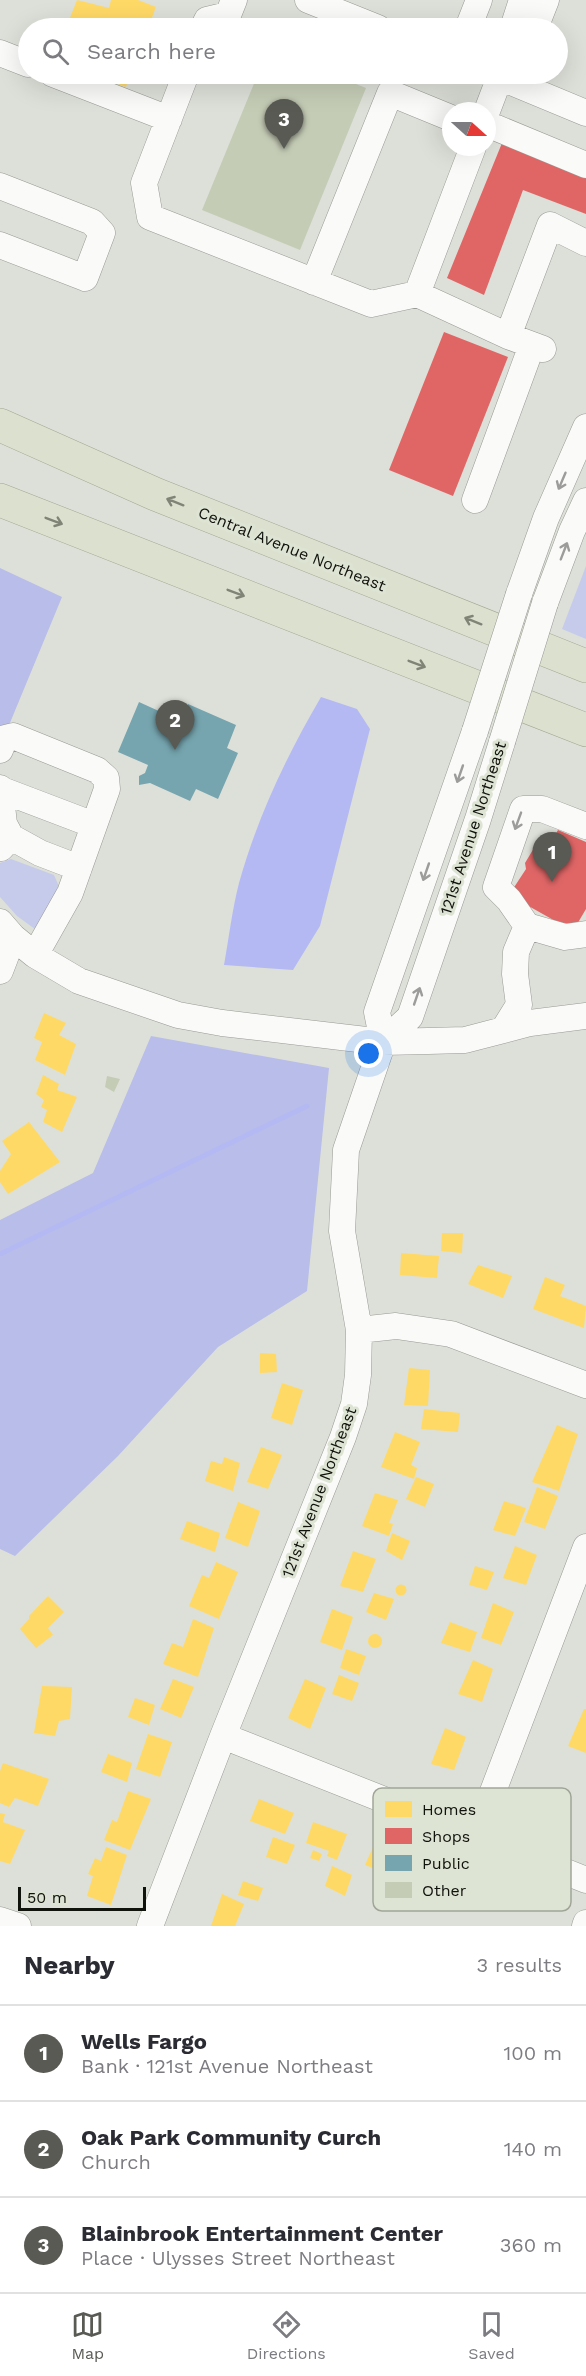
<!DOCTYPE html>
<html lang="en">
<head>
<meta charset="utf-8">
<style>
	:root { --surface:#fff; --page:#f7f7f7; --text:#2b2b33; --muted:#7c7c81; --line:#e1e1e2; --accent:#585a53 }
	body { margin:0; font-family:"Work Sans",sans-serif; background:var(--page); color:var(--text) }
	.compass { position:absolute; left:442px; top:102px; width:54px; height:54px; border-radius:50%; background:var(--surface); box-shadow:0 6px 24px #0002; rotate:111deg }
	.scale { position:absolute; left:18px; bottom:15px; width:128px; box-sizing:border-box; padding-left:6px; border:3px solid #10120c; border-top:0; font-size:16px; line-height:21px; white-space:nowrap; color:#10120c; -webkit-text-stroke:4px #dee4d4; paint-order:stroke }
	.you { position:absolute; left:369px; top:1054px; width:21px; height:21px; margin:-15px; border:4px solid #fff; border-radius:50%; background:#1a73e8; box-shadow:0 0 0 9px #1a73e833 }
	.badge { display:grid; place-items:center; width:39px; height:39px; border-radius:50%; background:var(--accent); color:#fff; font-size:20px; font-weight:700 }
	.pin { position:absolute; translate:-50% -50px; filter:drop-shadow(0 2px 3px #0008) }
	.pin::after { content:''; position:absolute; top:32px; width:21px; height:18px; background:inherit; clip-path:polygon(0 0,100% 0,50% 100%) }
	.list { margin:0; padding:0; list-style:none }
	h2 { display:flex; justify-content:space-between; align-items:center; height:78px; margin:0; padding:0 24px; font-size:26px }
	h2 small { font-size:20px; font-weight:400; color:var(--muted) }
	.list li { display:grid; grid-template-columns:39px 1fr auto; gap:18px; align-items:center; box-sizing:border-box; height:96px; padding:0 24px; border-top:2px solid var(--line) }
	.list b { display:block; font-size:22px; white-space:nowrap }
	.list p { margin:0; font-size:20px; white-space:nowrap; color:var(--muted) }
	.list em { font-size:20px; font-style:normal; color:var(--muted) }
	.icon { flex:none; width:33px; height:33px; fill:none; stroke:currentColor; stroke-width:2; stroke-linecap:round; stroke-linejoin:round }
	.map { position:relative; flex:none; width:586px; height:1926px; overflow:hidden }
	.search { position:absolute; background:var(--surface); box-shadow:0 6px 24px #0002; left:18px; right:18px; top:18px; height:66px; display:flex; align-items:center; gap:15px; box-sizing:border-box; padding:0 21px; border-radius:33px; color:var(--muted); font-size:22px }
	.sheet { height:366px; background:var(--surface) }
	nav { display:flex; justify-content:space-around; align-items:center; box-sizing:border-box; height:84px; border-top:2px solid var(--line); background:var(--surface); font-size:16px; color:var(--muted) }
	nav a { display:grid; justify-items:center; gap:3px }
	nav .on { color:var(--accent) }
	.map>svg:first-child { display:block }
	.green { fill:#c6cbeb }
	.forest { fill:#b9bde9 }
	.water { fill:#b4b9f3 }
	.homes { fill:#ffd966 }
	.shops { fill:#e06666 }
	.public { fill:#76a5af }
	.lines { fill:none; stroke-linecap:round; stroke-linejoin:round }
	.stream { stroke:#b4b9f3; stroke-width:5 }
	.building { fill:#c5ccb6 }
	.minor-casing { stroke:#989a94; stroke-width:27 }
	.highway-casing { stroke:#a2a893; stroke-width:34 }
	.minor { stroke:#fafaf9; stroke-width:26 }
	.highway { stroke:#dce1cf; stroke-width:33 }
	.minor-bridge-casing { stroke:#989a94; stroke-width:27; stroke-linecap:butt }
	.minor-bridge { stroke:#fafaf9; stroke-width:26 }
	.oneway { stroke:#9c9d9a }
	.oneway2 { stroke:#808477 }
	.labels { text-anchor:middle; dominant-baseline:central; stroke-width:6; stroke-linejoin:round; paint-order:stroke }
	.street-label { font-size:16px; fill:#10120c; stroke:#dee4d4 }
	.key { fill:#dee4d4; stroke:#a0a598; stroke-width:1.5 }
	.key-label { font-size:16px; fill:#10120c }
</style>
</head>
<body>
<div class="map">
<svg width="586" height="1926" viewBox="0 0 586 1926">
	<rect width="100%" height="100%" fill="#dde0d8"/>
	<!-- green -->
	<path class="green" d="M586,566V639L562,629Z
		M11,859L54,875L62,893L39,932L17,916L0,897V863Z"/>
	<!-- forest -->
	<path class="forest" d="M0,568L62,597L0,747Z
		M151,1036L329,1068L307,1291L218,1347L118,1456L15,1556L0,1549V1220L93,1173Z"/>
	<!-- water -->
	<path class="water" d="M321,697L357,709L370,729L320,926L293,970L224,965C229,938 232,910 239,883C257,818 287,755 321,697Z"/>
	<!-- homes -->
	<path class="homes" d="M77,0L109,8L111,0H138L156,7L148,28H66Z
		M92,74H130L126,87Z
		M44,1013L66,1023L59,1035L76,1044L65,1075L35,1060L42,1042L34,1038Z
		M43,1075L59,1084L57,1090L77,1097L62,1132L43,1122L47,1110L41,1107L44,1100L36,1094Z
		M29,1122L60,1162L8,1194L0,1182V1171L11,1154L2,1141Z
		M442,1233H463L462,1253L441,1251Z
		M401,1253L439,1256L437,1278L400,1275Z
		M478,1265L512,1276L503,1298L468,1284Z
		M545,1277L565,1285L560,1296L586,1306L584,1328L533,1309Z
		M260,1353L276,1354L277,1372L260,1373Z
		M409,1368L430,1370L428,1406L404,1405Z
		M282,1383L303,1390L292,1425L271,1418Z
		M424,1409L460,1413L458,1432L421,1429Z
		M557,1425L578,1434L559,1491L532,1482Z
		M395,1432L420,1442L411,1465L417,1468L414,1479L381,1467Z
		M261,1447L282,1455L268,1489L247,1482Z
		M224,1457L240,1463L233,1491L205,1481L211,1461L222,1464Z
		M416,1477L434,1484L425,1507L406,1499Z
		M537,1487L558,1496L545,1529L524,1522Z
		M375,1493L398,1500L389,1523L393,1524L389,1536L362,1526Z
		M504,1501L526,1508L515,1536L493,1530Z
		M238,1502L260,1511L248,1547L225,1538Z
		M187,1521L220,1533L215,1552L180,1539Z
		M392,1533L410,1541L402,1560L386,1551Z
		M515,1546L537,1555L526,1585L503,1578Z
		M353,1551L376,1559L363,1592L340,1586Z
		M216,1562L238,1572L219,1619L189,1606L202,1575L209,1578Z
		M475,1566L494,1572L487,1590L469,1585Z
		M395.5 1590a5.5 5.5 0 1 1 11 0a5.5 5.5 0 1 1-11 0Z
		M374,1593L394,1599L386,1620L366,1612Z
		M48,1596L64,1612L48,1628L53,1635L36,1648L20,1629L29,1619V1616Z
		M493,1603L514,1612L501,1645L481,1638Z
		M332,1609L353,1617L342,1650L320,1642Z
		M193,1619L214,1628L198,1677L163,1664L172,1643L183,1647Z
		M450,1622L477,1632L470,1652L441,1643Z
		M368 1641a7 7 0 1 1 14 0a7 7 0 1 1-14 0Z
		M346,1649L366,1656L359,1675L340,1668Z
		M473,1660L493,1669L482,1702L458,1694Z
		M339,1675L359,1683L352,1701L332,1694Z
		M173,1679L194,1687L181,1718L160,1709Z
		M305,1679L326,1688L310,1729L288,1718Z
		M42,1686L72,1687L70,1719L59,1721L55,1736L34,1733Z
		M135,1698L155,1705L149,1725L128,1717Z
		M584,1709H586V1753L568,1746Z
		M445,1728L466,1737L454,1770L431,1764Z
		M148,1734L172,1742L160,1777L136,1769Z
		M108,1754L132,1763L127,1782L101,1772Z
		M3,1763L49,1779L38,1806L15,1798L9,1807L0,1803V1771Z
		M128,1791L151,1799L130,1850L104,1840L112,1820L117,1822Z
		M259,1799L294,1813L285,1834L250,1821Z
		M0,1813L5,1814L3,1822L25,1830L10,1864L0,1861Z
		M313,1822L347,1834L337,1860L327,1856L329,1851L306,1843Z
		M273,1837L295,1845L287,1864L266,1857Z
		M374,1845L407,1859L400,1878L365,1865Z
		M106,1847L127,1855L111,1905L87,1896L93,1876L88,1874L95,1858L101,1861Z
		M313,1850L322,1854L319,1861L310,1858Z
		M332,1866L352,1875L345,1896L325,1886Z
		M243,1881L263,1888L258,1901L238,1895Z
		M222,1894L244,1904L235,1926H211Z"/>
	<!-- shops -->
	<path class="shops" d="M502,143L586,175V214L523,190L484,295L447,278Z
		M444,332L508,357L453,496L389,470Z
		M558,830L586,842V909L573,931L509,895L526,869L525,863L540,838L551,842Z"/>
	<!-- public -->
	<path class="public" d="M139,702L172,717V723L178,726L188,704L236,725L227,748L238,753L218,799L196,789L190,801L150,783L139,785V776L145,773L148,765L118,752Z"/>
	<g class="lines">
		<!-- stream -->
		<path class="stream" d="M0,1254L307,1106"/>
	</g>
	<!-- building -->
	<path class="building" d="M258,74H331L366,88L300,250L202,210Z
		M107,1076L120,1079L114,1092L105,1087Z"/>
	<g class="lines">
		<defs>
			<path id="minor" d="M308,0L378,28
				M203,28L207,20L228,15L234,0
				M468,28L479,0
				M513,28L522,0
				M535,28L546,0
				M0,53L28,64
				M53,74L169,119
				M186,74L144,183L150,217L371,304L417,294
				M492,74L586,113
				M487,111L501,74
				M487,124L586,165
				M473,147L417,294L508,336L543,349
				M0,186L92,222L102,233L85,278L0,245
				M314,282L390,93L451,118
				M508,336L550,225L586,243
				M475,500L532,345
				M519,594L546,518L586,427
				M545,603L572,531L586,501
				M0,750L5,738L13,736L97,770L106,778L107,789L70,893L35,955
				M0,788L4,824L11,837L1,848
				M2,790L94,825
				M11,837L40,853L79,868
				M0,922L13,937L35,955L79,981L178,1015L222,1023L383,1042L428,1041L465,1040L530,1023L586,1016
				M527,926L565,937L586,934
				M0,971L13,937
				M504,1029L519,1005L515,974L516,952L527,926L509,900L496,887L523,809H542L586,826
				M383,1042L377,1012L475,731
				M359,1330L396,1326L451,1334L586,1385
				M223,1736L586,1880
				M476,1836L586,1547
				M0,1920L18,1926
				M150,1926L223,1736L343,1437L354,1404L358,1375L359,1330L342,1231L346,1150L383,1042L410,1017L478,819L502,742
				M585,1926L586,1923"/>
			<path id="highway" d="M0,425L155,494L586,666
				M0,500L586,730"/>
		</defs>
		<!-- minor casing -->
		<use href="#minor" class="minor-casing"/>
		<!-- highway casing -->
		<use href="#highway" class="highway-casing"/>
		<!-- minor -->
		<use href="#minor" class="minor"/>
		<!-- highway -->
		<use href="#highway" class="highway"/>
		<defs>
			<path id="minor-bridge" d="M475,731L519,594
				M502,742L545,603"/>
		</defs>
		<!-- minor-bridge casing -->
		<use href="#minor-bridge" class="minor-bridge-casing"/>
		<!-- minor-bridge -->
		<use href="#minor-bridge" class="minor-bridge"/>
	</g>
	<!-- one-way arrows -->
	<defs><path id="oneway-shaft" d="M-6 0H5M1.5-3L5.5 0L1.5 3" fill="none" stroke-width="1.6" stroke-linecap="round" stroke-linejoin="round" transform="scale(1.5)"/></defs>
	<g class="oneway">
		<use href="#oneway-shaft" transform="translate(562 481) rotate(113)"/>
		<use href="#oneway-shaft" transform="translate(564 551) rotate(-69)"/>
		<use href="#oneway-shaft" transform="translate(460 774) rotate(109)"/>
		<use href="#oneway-shaft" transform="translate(518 821) rotate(110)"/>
		<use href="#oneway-shaft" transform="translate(426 872) rotate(109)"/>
		<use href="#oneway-shaft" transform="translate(417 996) rotate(-71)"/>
	</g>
	<g class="oneway2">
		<use href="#oneway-shaft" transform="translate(175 502) rotate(-158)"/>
		<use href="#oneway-shaft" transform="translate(54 521) rotate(21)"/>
		<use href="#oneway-shaft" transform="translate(236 593) rotate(21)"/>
		<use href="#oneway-shaft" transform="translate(473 621) rotate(-158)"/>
		<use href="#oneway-shaft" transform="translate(417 664) rotate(21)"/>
	</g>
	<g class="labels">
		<!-- street labels -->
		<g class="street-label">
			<text transform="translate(292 549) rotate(22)">Central Avenue Northeast</text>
			<text transform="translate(473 828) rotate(-72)">121st Avenue Northeast</text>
			<text transform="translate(319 1492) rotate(-69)">121st Avenue Northeast</text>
		</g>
	</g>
	<!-- legend -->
	<rect x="373" y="1788" width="198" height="123" rx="9" class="key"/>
	<rect x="385" y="1801" width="27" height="16" fill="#ffd966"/>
	<rect x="385" y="1828" width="27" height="16" fill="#e06666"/>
	<rect x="385" y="1855" width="27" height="16" fill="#76a5af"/>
	<rect x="385" y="1882" width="27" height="16" fill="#c5ccb6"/>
	<g class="key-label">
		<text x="422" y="1815">Homes</text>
		<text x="422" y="1842">Shops</text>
		<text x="422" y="1869">Public</text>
		<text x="422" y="1896">Other</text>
	</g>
</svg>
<svg class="compass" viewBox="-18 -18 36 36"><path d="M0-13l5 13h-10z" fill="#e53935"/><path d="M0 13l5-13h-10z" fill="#7c7c81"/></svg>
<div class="scale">50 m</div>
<div class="you"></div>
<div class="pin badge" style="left:552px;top:882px">1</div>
<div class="pin badge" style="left:175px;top:750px">2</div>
<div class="pin badge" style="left:284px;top:149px">3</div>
<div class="search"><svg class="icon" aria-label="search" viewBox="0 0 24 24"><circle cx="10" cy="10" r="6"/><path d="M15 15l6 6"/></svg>Search here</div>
</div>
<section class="sheet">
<h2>Nearby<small>3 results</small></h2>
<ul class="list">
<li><span class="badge">1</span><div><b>Wells Fargo</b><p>Bank · 121st Avenue Northeast</p></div><em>100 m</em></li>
<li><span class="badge">2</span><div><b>Oak Park Community Curch</b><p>Church</p></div><em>140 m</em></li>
<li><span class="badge">3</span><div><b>Blainbrook Entertainment Center</b><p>Place · Ulysses Street Northeast</p></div><em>360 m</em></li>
</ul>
</section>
<nav>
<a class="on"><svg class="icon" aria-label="map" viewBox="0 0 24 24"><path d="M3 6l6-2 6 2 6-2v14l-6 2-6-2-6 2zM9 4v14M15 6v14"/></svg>Map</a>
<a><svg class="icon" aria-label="directions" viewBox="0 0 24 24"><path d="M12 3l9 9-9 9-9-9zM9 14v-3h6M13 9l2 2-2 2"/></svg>Directions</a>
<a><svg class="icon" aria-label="saved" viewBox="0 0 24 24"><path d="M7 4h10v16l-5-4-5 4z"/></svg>Saved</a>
</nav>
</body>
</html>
